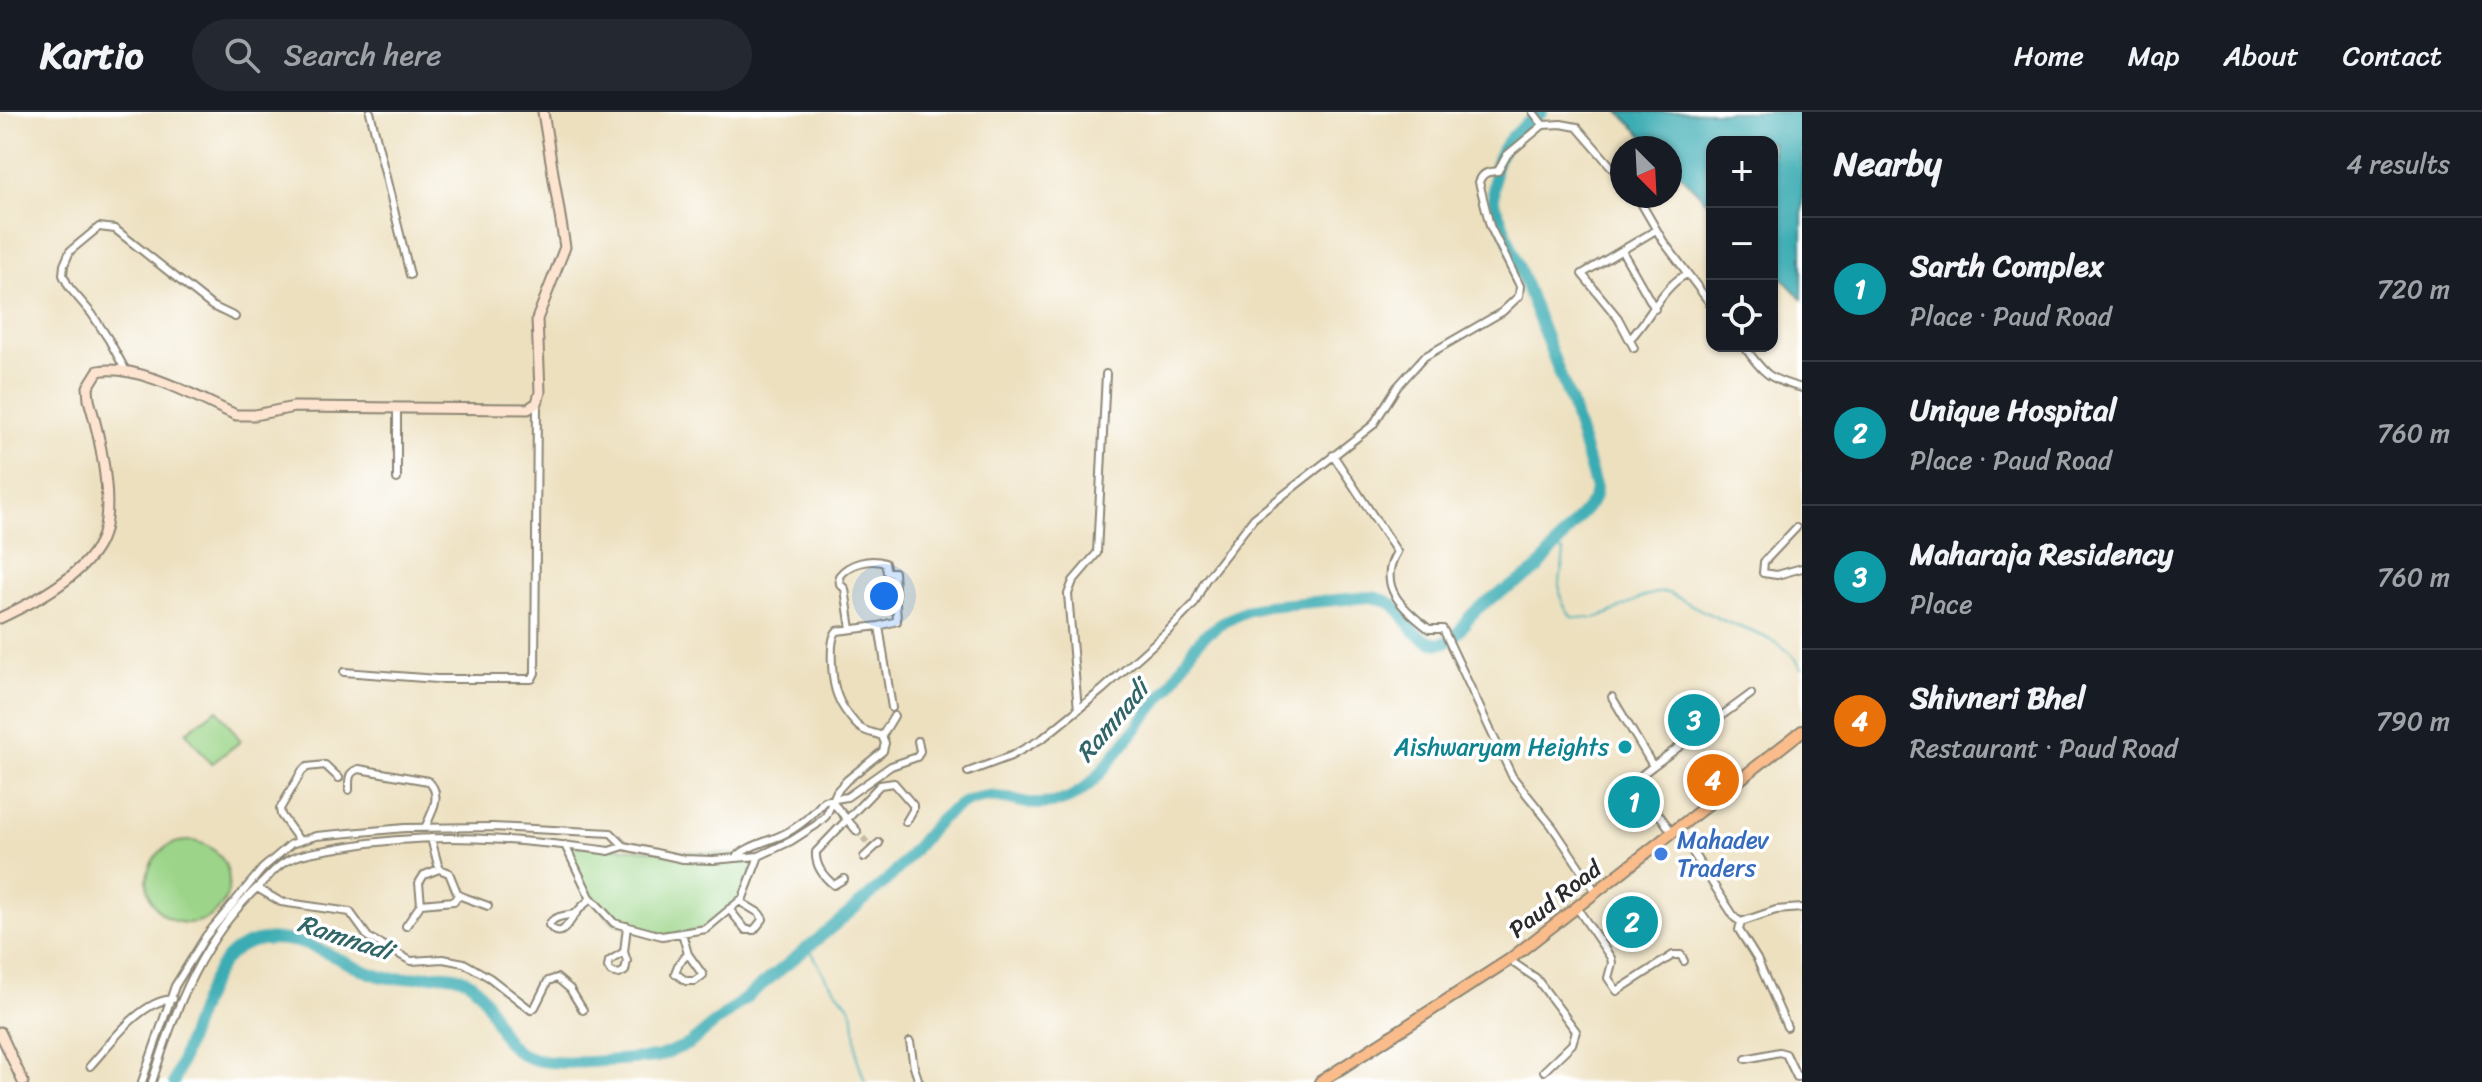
<!DOCTYPE html>
<html lang="en">
<head>
<meta charset="utf-8">
<style>
	:root { --surface:#171b24; --page:#242831; --text:#f1f3f6; --muted:#9ea1a6; --line:#363941; --accent:#8c9099 }
	body { margin:0; font-family:Sriracha,sans-serif; background:var(--page); color:var(--text) }
	.controls { position:absolute; right:24px; top:24px; display:grid; overflow:hidden; border-radius:16px; box-shadow:0 2px 6px #0004 }
	.controls button { width:72px; height:72px; display:grid; place-items:center; padding:0; border:0; border-bottom:2px solid var(--line); background:var(--surface); color:var(--text); font:40px sans-serif }
	.compass { position:absolute; left:1610px; top:24px; width:72px; height:72px; border-radius:50%; background:var(--surface); box-shadow:0 2px 6px #0004; rotate:156deg }
	.you { position:absolute; left:884px; top:484px; width:28px; height:28px; margin:-20px; border:6px solid #fff; border-radius:50%; background:#1a73e8; box-shadow:0 0 0 12px #1a73e833 }
	.badge { display:grid; place-items:center; width:52px; height:52px; border-radius:50%; background:var(--accent); color:#fff; font-size:26px; font-weight:700 }
	.pin { position:absolute; translate:-50% -50%; border:4px solid #fff; box-shadow:0 2px 8px #0006 }
	.list { margin:0; padding:0; list-style:none }
	h2 { display:flex; justify-content:space-between; align-items:center; height:104px; margin:0; padding:0 32px; font-size:34px }
	h2 small { font-size:26px; font-weight:400; color:var(--muted) }
	.list li { display:grid; grid-template-columns:52px 1fr auto; gap:24px; align-items:center; box-sizing:border-box; height:144px; padding:0 32px; border-top:2px solid var(--line) }
	.list b { display:block; font-size:30px; white-space:nowrap }
	.list p { margin:0; font-size:26px; white-space:nowrap; color:var(--muted) }
	.list em { font-size:26px; font-style:normal; color:var(--muted) }
	.icon { flex:none; width:44px; height:44px; fill:none; stroke:currentColor; stroke-width:2; stroke-linecap:round; stroke-linejoin:round }
	.map { position:relative; flex:none; width:1802px; height:970px; overflow:hidden }
	header { display:flex; align-items:center; gap:48px; box-sizing:border-box; height:112px; padding:0 40px; background:var(--surface); border-bottom:2px solid var(--line) }
	header strong { font-size:38px }
	nav { display:flex; gap:44px; margin-inline-start:auto; font-size:28px }
	.search { width:560px; height:72px; background:var(--page); display:flex; align-items:center; gap:20px; box-sizing:border-box; padding:0 28px; border-radius:44px; color:var(--muted); font-size:30px }
	main { display:flex }
	aside { flex:1; background:var(--surface) }
	.map>svg:first-child { display:block }
	.green { fill:#9cd589; stroke:#64805a; stroke-width:2 }
	.water { fill:#3bacb3; stroke:#336c6f; stroke-width:2 }
	.lines { fill:none; stroke-linecap:round; stroke-linejoin:round }
	.stream { stroke:#3bacb3; stroke-width:2 }
	.river { stroke:#3bacb3; stroke-width:12 }
	.street-tunnel { stroke:#c6bca1; stroke-width:6; stroke-dasharray:6 3; stroke-linecap:butt }
	.street-casing { stroke:#8c8675; stroke-width:10 }
	.secondary-casing { stroke:#8c8675; stroke-width:13 }
	.primary-casing { stroke:#8c8675; stroke-width:14 }
	.street { stroke:#fff; stroke-width:6 }
	.secondary { stroke:#fde4d0; stroke-width:9 }
	.primary { stroke:#f9bc8a; stroke-width:10 }
	.culture-dot { fill:#0f9aa8; stroke:#fff; stroke-width:3 }
	.shop-dot { fill:#3f7fe0; stroke:#fff; stroke-width:3 }
	.labels { text-anchor:middle; dominant-baseline:central; stroke-width:7; stroke-linejoin:round; paint-order:stroke }
	.culture-label { font-size:24px; fill:#0d838f; stroke:#fff; text-anchor:end }
	.shop-label { font-size:24px; fill:#366cbe; stroke:#fff; text-anchor:start }
	.street-label { font-size:24px; fill:#2b2b2b; stroke:#fff }
	.water-label { font-size:26px; font-style:italic; fill:#326568; stroke:#fff }
</style>
</head>
<body>
<header>
<strong>Kartio</strong>
<div class="search"><svg class="icon" aria-label="search" viewBox="0 0 24 24"><circle cx="10" cy="10" r="6"/><path d="M15 15l6 6"/></svg>Search here</div>
<nav><a>Home</a><a>Map</a><a>About</a><a>Contact</a></nav>
</header>
<main>
<div class="map">
<svg width="1802" height="970" viewBox="0 0 1802 970">
	<rect width="100%" height="100%" fill="#fff"/>
	<filter id="ink" filterUnits="userSpaceOnUse"><feTurbulence type="fractalNoise" baseFrequency=".0125" numOctaves="2"/><feDisplacementMap in="SourceGraphic" scale="16" xChannelSelector="R" yChannelSelector="G"/><feConvolveMatrix kernelMatrix="1 2 1 2 8 2 1 2 1" color-interpolation-filters="sRGB"/></filter>
	<filter id="wash" filterUnits="userSpaceOnUse"><feTurbulence type="fractalNoise" baseFrequency=".006" numOctaves="4" result="noise"/><feDisplacementMap in="SourceGraphic" scale="32" xChannelSelector="R" yChannelSelector="G"/><feGaussianBlur stdDeviation="1.8" result="paint"/><feColorMatrix in="noise" values="0 0 0 0 0 0 0 0 0 0 0 0 0 0 0 0 0 1.4 0 .05"/><feComposite in="paint" operator="in"/></filter>
	<g filter="url(#wash)">
		<rect width="100%" height="100%" fill="#ede0bf"/>
		<!-- green -->
		<path class="green" d="M217,597L241,629L211,652L186,620Z
			M147 770a41 41 0 1 1 82 0a41 41 0 1 1-82 0Z
			M564,733L759,744L743,786L706,817L662,824L614,811L590,785Z"/>
		<!-- water -->
		<path class="water" d="M1619,0H1802V187L1772,156V30H1712V95L1670,52V36H1655Z"/>
		<g class="lines">
			<!-- stream -->
			<path class="stream" d="M1556,435L1564,440C1562,467 1552,482 1572,505C1579,505 1586,507 1593,506C1619,503 1642,477 1669,481C1688,491 1707,502 1727,510C1755,522 1785,527 1802,556
				M809,835L826,866L850,895L854,906L858,949L865,970"/>
			<!-- river -->
			<path class="river" d="M174,970C186,938 205,871 226,847C246,824 279,824 305,832C332,841 356,859 383,865C413,872 446,852 472,872C497,893 495,934 530,946C557,956 625,947 657,945L689,932C755,878 822,826 886,769C910,748 926,717 952,698C996,667 1016,700 1057,690C1074,686 1086,676 1098,664L1170,574L1193,536L1204,524L1224,510L1246,499L1267,494L1370,485C1399,488 1400,503 1417,522C1425,529 1435,534 1446,530C1457,525 1461,517 1467,508C1486,484 1516,475 1538,456L1594,387L1596,377L1571,291L1494,90C1490,44 1505,26 1542,0"/>
		</g>
	</g>
	<g filter="url(#ink)">
		<g class="lines">
			<!-- street-tunnel -->
			<path class="street-tunnel" d="M857,719L873,737"/>
			<defs>
				<path id="street" d="M370,0L410,163
					M1533,0L1543,13L1561,12L1577,15L1622,67
					M1637,84L1663,129L1712,194
					M1622,139L1655,197
					M1630,227C1649,208 1663,173 1687,162
					M1744,234C1764,262 1768,267 1802,276
					M1634,236L1618,206L1582,162L1656,118
					M127,261L109,228L92,202L69,175L63,163L64,153L70,139L99,115L115,117L212,194L235,205
					M1333,343L1397,440C1376,474 1403,497 1429,517H1443L1512,664L1552,714L1596,780
					M397,367V297
					M1796,416L1764,450L1763,461L1777,463L1802,456
					M879,514L892,596
					M344,560L437,567H532L535,561L537,291
					M1612,585L1653,654L1634,669L1672,720
					M1078,598L1068,482L1073,469L1097,441L1106,262
					M882,624L894,604
					M1653,654L1751,582
					M968,660L1011,644L1043,626L1102,578L1167,520L1194,492L1205,469L1254,406L1373,313L1397,275L1424,245L1502,200L1519,184L1520,174L1490,114L1479,70C1483,60 1488,60 1498,59L1507,43L1543,13
					M349,678C349,667 348,660 359,657L428,669C443,682 432,700 425,716
					M833,691L857,719
					M1677,716L1735,806L1741,810L1776,798L1802,796
					M431,726L439,757L449,761L458,783L454,789L421,792L419,771L424,763L439,757
					M299,728L281,703L280,697L302,659L307,655L325,653L339,666
					M565,733L590,785L614,811L662,824L706,817L743,786L759,744
					M737,744C750,734 757,733 772,727C793,720 810,706 824,689L847,685L891,654L917,645L920,639L918,629
					M864,745L879,731
					M844,767L834,773C824,765 815,754 816,740L880,673L894,671L913,693V698L906,710
					M257,776L281,790L350,800L368,825L411,849L443,847L464,851L490,866L531,898L535,895L548,869L557,866L570,877L583,898
					M458,783L488,794
					M1577,796L1611,846L1612,851L1608,866L1617,879L1673,843H1681L1684,849
					M729,797L746,818H754L763,807L759,801L739,789
					M574,802C565,804 553,804 549,813C562,830 569,809 577,800C581,795 586,791 591,786
					M1741,810L1739,818L1757,847L1787,915
					M406,814L421,792
					M682,821L688,842L703,863L695,869H686L675,861L679,851L688,842
					M624,840L609,849L608,855L611,860L619,862L625,859L627,849L624,840L627,814
					M1509,848L1536,866L1576,919L1572,932L1544,959
					M910,930L914,955L919,970
					M1746,947L1779,940L1786,942L1797,965L1802,964
					M90,954C111,931 141,888 173,887
					M142,970L175,874L206,824L263,756L291,732L316,724L405,716L492,715L611,721L624,734L683,747L713,748L759,744L791,729L816,713L826,704L837,679L847,668L883,639L885,631L882,624C872,620 862,620 855,611C849,604 841,594 838,585C832,572 828,528 837,519L879,514L897,509L894,460H887L885,451C870,446 849,451 839,464L840,472L845,477L851,517
					M152,970C176,894 202,826 262,771C269,764 276,755 285,750C302,740 323,739 343,735C432,719 520,727 609,739L624,734"/>
				<path id="secondary" d="M0,506C34,490 91,461 103,422C114,387 99,322 89,288L88,275L98,259C137,251 200,287 236,303H255L294,295L528,297L537,291L540,280L537,207L565,135L543,0
					M0,920L23,970"/>
				<path id="primary" d="M1320,970L1509,848L1802,619"/>
			</defs>
			<!-- street casing -->
			<use href="#street" class="street-casing"/>
			<!-- secondary casing -->
			<use href="#secondary" class="secondary-casing"/>
			<!-- primary casing -->
			<use href="#primary" class="primary-casing"/>
			<!-- street -->
			<use href="#street" class="street"/>
			<!-- secondary -->
			<use href="#secondary" class="secondary"/>
			<!-- primary -->
			<use href="#primary" class="primary"/>
		</g>
	</g>
	<!-- markers -->
	<circle class="culture-dot" cx="1625" cy="635" r="8"/>
	<circle class="shop-dot" cx="1661" cy="742" r="8"/>
	<g class="labels">
		<!-- culture labels -->
		<g class="culture-label">
			<text x="1609" y="635">Aishwaryam Heights</text>
		</g>
		<!-- shop labels -->
		<g class="shop-label">
			<text x="1677" y="728">Mahadev<tspan x="1677" dy="28">Traders</tspan></text>
		</g>
		<!-- street labels -->
		<g class="street-label">
			<text transform="translate(1555 787) rotate(-38)">Paud Road</text>
		</g>
		<!-- water labels -->
		<g class="water-label">
			<text transform="translate(1112 609) rotate(-50)">Ramnadi</text>
			<text transform="translate(345 825) rotate(18)">Ramnadi</text>
		</g>
	</g>
</svg>
<div class="controls">
<button>+</button>
<button>−</button>
<button><svg class="icon" aria-label="locate" viewBox="0 0 24 24"><circle cx="12" cy="12" r="6"/><path d="M12 2v4M12 18v4M2 12h4M18 12h4"/></svg></button>
</div>
<svg class="compass" viewBox="-18 -18 36 36"><path d="M0-13l5 13h-10z" fill="#e53935"/><path d="M0 13l5-13h-10z" fill="#9ea1a6"/></svg>
<div class="you"></div>
<div class="pin badge" style="left:1634px;top:690px;background:#0f9aa8">1</div>
<div class="pin badge" style="left:1632px;top:810px;background:#0f9aa8">2</div>
<div class="pin badge" style="left:1694px;top:608px;background:#0f9aa8">3</div>
<div class="pin badge" style="left:1713px;top:668px;background:#e8710a">4</div>
</div>
<aside>
<h2>Nearby<small>4 results</small></h2>
<ul class="list">
<li><span class="badge" style="background:#0f9aa8">1</span><div><b>Sarth Complex</b><p>Place · Paud Road</p></div><em>720 m</em></li>
<li><span class="badge" style="background:#0f9aa8">2</span><div><b>Unique Hospital</b><p>Place · Paud Road</p></div><em>760 m</em></li>
<li><span class="badge" style="background:#0f9aa8">3</span><div><b>Maharaja Residency</b><p>Place</p></div><em>760 m</em></li>
<li><span class="badge" style="background:#e8710a">4</span><div><b>Shivneri Bhel</b><p>Restaurant · Paud Road</p></div><em>790 m</em></li>
</ul>
</aside>
</main>
</body>
</html>
